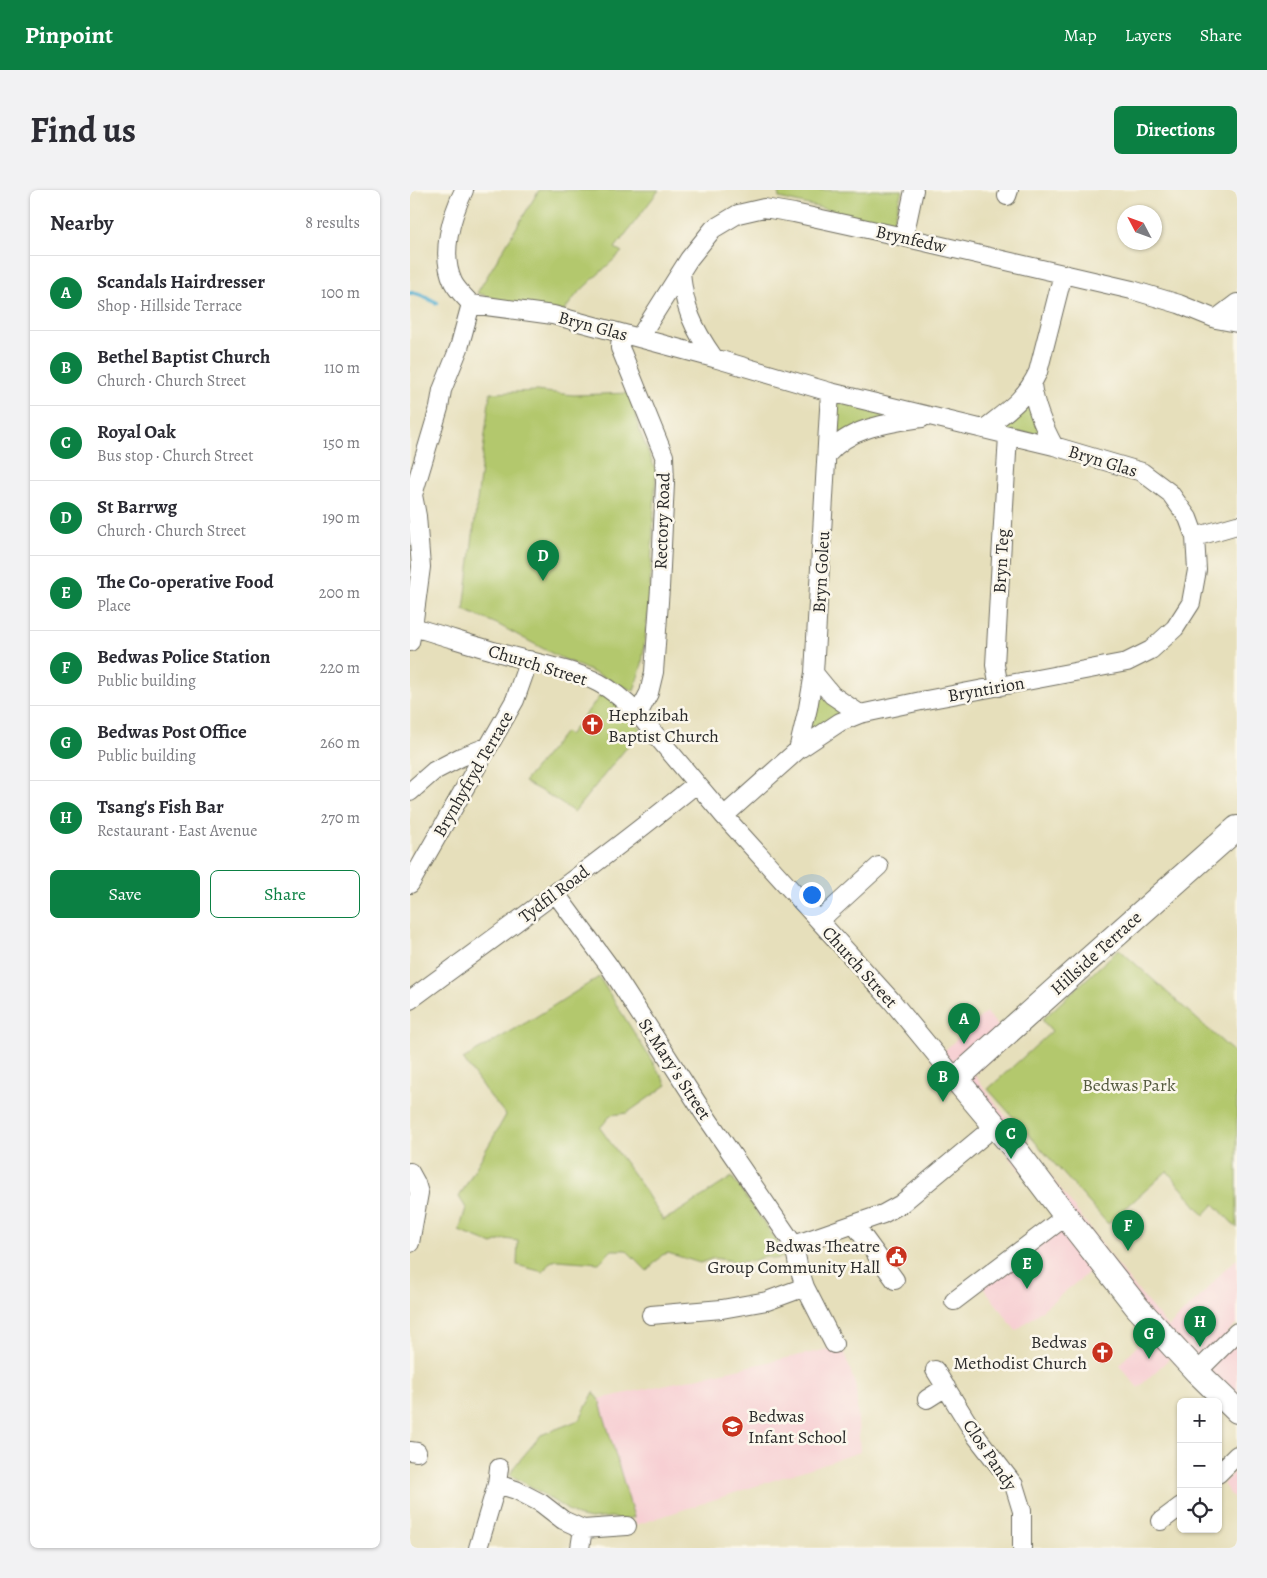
<!DOCTYPE html>
<html lang="en">
<head>
<meta charset="utf-8">
<style>
	:root { --surface:#fff; --page:#f2f2f3; --text:#2b2b33; --muted:#7c7c81; --line:#e1e1e2; --accent:#0b8043 }
	body { margin:0; font-family:Alegreya,serif; background:var(--page); color:var(--text) }
	.controls { position:absolute; right:15px; bottom:15px; display:grid; overflow:hidden; border-radius:8px; box-shadow:0 1px 4px #0004 }
	.controls button { width:45px; height:45px; display:grid; place-items:center; padding:0; border:0; border-bottom:1px solid var(--line); background:var(--surface); color:var(--text); font:25px sans-serif }
	.compass { position:absolute; left:707px; top:15px; width:45px; height:45px; border-radius:50%; background:var(--surface); box-shadow:0 1px 4px #0004; rotate:311deg }
	.you { position:absolute; left:401px; top:704px; width:18px; height:18px; margin:-12px; border:4px solid #fff; border-radius:50%; background:#1a73e8; box-shadow:0 0 0 8px #1a73e833 }
	.badge { display:grid; place-items:center; width:32px; height:32px; border-radius:50%; background:var(--accent); color:#fff; font-size:16px; font-weight:700 }
	.pin { position:absolute; translate:-50% -41px; filter:drop-shadow(0 1px 2px #0008) }
	.pin::after { content:''; position:absolute; top:26px; width:18px; height:15px; background:inherit; clip-path:polygon(0 0,100% 0,50% 100%) }
	.list { margin:0; padding:0; list-style:none }
	h2 { display:flex; justify-content:space-between; align-items:center; height:65px; margin:0; padding:0 20px; font-size:21px }
	h2 small { font-size:16px; font-weight:400; color:var(--muted) }
	.list li { display:grid; grid-template-columns:32px 1fr auto; gap:15px; align-items:center; box-sizing:border-box; height:75px; padding:0 20px; border-top:1px solid var(--line) }
	.list b { display:block; font-size:19px; white-space:nowrap }
	.list p { margin:0; font-size:16px; white-space:nowrap; color:var(--muted) }
	.list em { font-size:16px; font-style:normal; color:var(--muted) }
	.actions { display:flex; gap:10px; padding:15px 20px }
	.actions a { flex:1; padding:11px 0; border:1px solid var(--accent); border-radius:8px; text-align:center; font-size:18px; color:var(--accent) }
	.actions .main { background:var(--accent); color:#fff }
	.icon { flex:none; width:28px; height:28px; fill:none; stroke:currentColor; stroke-width:2; stroke-linecap:round; stroke-linejoin:round }
	.map { position:relative; flex:none; width:827px; height:1358px; overflow:hidden; border-radius:8px }
	header { display:flex; align-items:center; gap:30px; box-sizing:border-box; height:70px; padding:0 25px; background:var(--accent); color:#fff }
	header strong { font-size:24px }
	nav { display:flex; gap:28px; margin-inline-start:auto; font-size:18px }
	.intro { display:flex; align-items:center; justify-content:space-between; box-sizing:border-box; height:120px; padding:0 30px }
	h1 { margin:0; font-size:35px }
	.button { padding:12px 22px; border-radius:8px; background:var(--accent); color:#fff; font-size:18px; font-weight:700 }
	main { display:flex; gap:30px; padding:0 30px }
	aside { flex:1; background:var(--surface); border-radius:8px; box-shadow:0 1px 4px #0004 }
	.map>svg:first-child { display:block }
	.built { fill:#f7cfd3 }
	.green { fill:#b3c86d; stroke:#6f7a4c }
	.lines { fill:none; stroke-linecap:round; stroke-linejoin:round }
	.stream { stroke:#50adcf; stroke-width:4.5 }
	.street-casing { stroke:#6c6a5d; stroke-width:20 }
	.secondary-casing { stroke:#6c6a5d; stroke-width:26 }
	.street { stroke:#fff; stroke-width:18 }
	.secondary { stroke:#fff; stroke-width:24 }
	.labels { text-anchor:middle; dominant-baseline:central; stroke-width:5; stroke-linejoin:round; paint-order:stroke }
	.street-label { font-size:18px; fill:#2b2b2b; stroke:#fbf7ec }
	.poi-label { font-size:18px; fill:#2b2b2b; stroke:#fbf7ec; text-anchor:start }
	.park-label { font-size:18px; fill:#545a3f; stroke:#fbf7ec }
</style>
</head>
<body>
<header>
<strong>Pinpoint</strong>
<nav><a>Map</a><a>Layers</a><a>Share</a></nav>
</header>
<div class="intro"><h1>Find us</h1><a class="button">Directions</a></div>
<main>
<aside>
<h2>Nearby<small>8 results</small></h2>
<ul class="list">
<li><span class="badge">A</span><div><b>Scandals Hairdresser</b><p>Shop · Hillside Terrace</p></div><em>100 m</em></li>
<li><span class="badge">B</span><div><b>Bethel Baptist Church</b><p>Church · Church Street</p></div><em>110 m</em></li>
<li><span class="badge">C</span><div><b>Royal Oak</b><p>Bus stop · Church Street</p></div><em>150 m</em></li>
<li><span class="badge">D</span><div><b>St Barrwg</b><p>Church · Church Street</p></div><em>190 m</em></li>
<li><span class="badge">E</span><div><b>The Co-operative Food</b><p>Place</p></div><em>200 m</em></li>
<li><span class="badge">F</span><div><b>Bedwas Police Station</b><p>Public building</p></div><em>220 m</em></li>
<li><span class="badge">G</span><div><b>Bedwas Post Office</b><p>Public building</p></div><em>260 m</em></li>
<li><span class="badge">H</span><div><b>Tsang's Fish Bar</b><p>Restaurant · East Avenue</p></div><em>270 m</em></li>
</ul>
<div class="actions"><a class="main">Save</a><a>Share</a></div>
</aside>
<div class="map">
<svg width="827" height="1358" viewBox="0 0 827 1358">
	<rect width="100%" height="100%" fill="#fbf7ec"/>
	<filter id="ink" filterUnits="userSpaceOnUse"><feTurbulence type="fractalNoise" baseFrequency=".02" numOctaves="2"/><feDisplacementMap in="SourceGraphic" scale="10" xChannelSelector="R" yChannelSelector="G"/><feConvolveMatrix kernelMatrix="1 2 1 2 8 2 1 2 1" color-interpolation-filters="sRGB"/></filter>
	<filter id="wash" filterUnits="userSpaceOnUse"><feTurbulence type="fractalNoise" baseFrequency=".0096" numOctaves="4" result="noise"/><feDisplacementMap in="SourceGraphic" scale="20" xChannelSelector="R" yChannelSelector="G"/><feGaussianBlur stdDeviation="1.12" result="paint"/><feColorMatrix in="noise" values="0 0 0 0 0 0 0 0 0 0 0 0 0 0 0 0 0 1.4 0 .05"/><feComposite in="paint" operator="in"/></filter>
	<g filter="url(#wash)">
		<rect width="100%" height="100%" fill="#e6dfbb"/>
		<!-- built -->
		<path class="built" d="M576,822L602,852L564,884L714,1084L758,1137L790,1107L816,1078L827,1069V1133L817,1143L827,1152V1233L760,1168L728,1198L709,1175L740,1142L683,1079L606,1141L566,1087L647,1025L522,872Z
			M432,1156L446,1197L450,1262L226,1335L189,1209Z
			M827,1278V1313L813,1294Z"/>
		<!-- green -->
		<path class="green" d="M129,0H249L205,58L212,62L167,104L154,121L111,116L67,103Z
			M368,0H492L484,30L475,33L369,8Z
			M126,201L164,205L220,203L230,242L246,281L239,416L232,474L224,501L145,465L87,434L54,420L80,203Z
			M420,202L519,227L422,259Z
			M615,204L637,245L574,239Z
			M404,483L450,524L388,560Z
			M193,502L211,516L231,540L164,622L137,604L114,592L155,542L159,545Z
			M709,759L827,865V1038L804,1014L794,1025L757,981L698,1034L578,899L642,841L632,830Z
			M189,787L257,895L217,923L201,925L190,938L232,996L253,1030L265,1024L322,987L378,1067L363,1069L355,1066L343,1071L329,1072L304,1068L290,1073L258,1063L252,1065L237,1081L216,1060H202L189,1073L147,1070L140,1072L133,1082L107,1075L108,1051L95,1049L82,1054L49,1041L56,1018L49,1007L96,925L75,900L53,869L124,828Z
			M184,1202L189,1209L224,1327L214,1330L201,1327L180,1329L167,1326L120,1296L100,1285L104,1277L131,1245L169,1230Z"/>
		<g class="lines">
			<!-- stream -->
			<path class="stream" d="M0,103L9,104L27,113"/>
		</g>
	</g>
	<g filter="url(#ink)">
		<g class="lines">
			<defs>
				<path id="street" d="M54,0C41,27 30,64 43,92C47,100 55,107 61,114
					M597,6L599,0
					M494,47L504,0
					M271,82C274,118 283,138 304,168
					M61,114L143,125L304,168L420,202L644,256L732,282L760,303L778,328L785,347L827,335
					M806,129L827,113
					M211,144L210,158L213,165L254,266L255,293L250,398L244,482L239,503L228,524
					M229,148L279,69L303,39L328,24L354,18L384,23L480,44L722,100L769,114L806,129L827,133
					M622,195C625,217 633,236 644,256
					M574,239C598,220 615,210 628,182L653,84
					M417,265C440,237 478,233 512,228
					M0,437H3C31,445 59,454 87,462C119,472 160,478 189,493C204,501 216,512 228,524L314,626L481,810L546,889
					M0,452L3,437L11,377L7,326L3,305L29,218L32,200L49,158L61,114
					M404,483L422,505L450,524
					M589,497L585,475L598,245
					M388,560L398,518L404,483L420,202
					M0,602L24,581L51,567L77,557
					M314,626L388,560L430,532L450,524L516,510L717,472L741,460L765,438L781,413L787,380L785,347
					M0,694L105,510L119,470
					M146,704L199,776L293,922L384,1055L473,1024L491,1014L586,935
					M409,731L469,676
					M0,810C96,739 193,670 286,594
					M0,982L6,993L9,1003L0,1053
					M444,1034L485,1090
					M384,1055L388,1075L395,1097L424,1154
					M544,1111L656,1026
					M241,1125L312,1119L357,1111L395,1097
					M525,1180L566,1246L604,1295L612,1321V1358
					M787,1182L827,1142
					M517,1209L536,1197
					M0,1261L7,1262
					M808,1284L827,1265
					M87,1294L106,1300L131,1313L153,1330L173,1339L217,1336
					M751,1331L771,1316
					M68,1358L87,1294L89,1278
					M170,1358L173,1339"/>
				<path id="secondary" d="M827,638L676,772L546,889L609,964L665,1038L727,1117L787,1182L827,1221"/>
			</defs>
			<!-- street casing -->
			<use href="#street" class="street-casing"/>
			<!-- secondary casing -->
			<use href="#secondary" class="secondary-casing"/>
			<!-- street -->
			<use href="#street" class="street"/>
			<!-- secondary -->
			<use href="#secondary" class="secondary"/>
		</g>
	</g>
	<!-- icons -->
	<defs>
		<symbol id="church-disc" viewBox="-11 -11 22 22"><circle r="9.5" fill="#c8321e" stroke="#fbf7ec"/><path d="M-1.2-6h2.4v3.5h3.3v2.4h-3.3V6h-2.4V-.1h-3.3v-2.4h3.3Z" fill="#fff"/></symbol>
		<symbol id="civic-disc" viewBox="-11 -11 22 22"><circle r="9.5" fill="#c8321e" stroke="#fbf7ec"/><path d="M-.6-6.5H3V-4.5H.6V-3L4-1V1h2V6H-6V1h2V-1L-.6-3ZM-1.2 2.5V6h2.4V2.5Z" fill="#fff"/></symbol>
		<symbol id="school-disc" viewBox="-11 -11 22 22"><circle r="9.5" fill="#c8321e" stroke="#fbf7ec"/><path d="M0-5L7-2L0 1L-7-2ZM-4 1L0 2.5L4 1V4Q0 6-4 4Z" fill="#fff"/></symbol>
	</defs>
	<g fill-rule="evenodd">
		<use href="#church-disc" x="170" y="522" width="25" height="25"/>
		<use href="#civic-disc" x="474" y="1054" width="25" height="25"/>
		<use href="#church-disc" x="680" y="1150" width="25" height="25"/>
		<use href="#school-disc" x="310" y="1224" width="25" height="25"/>
	</g>
	<g class="labels">
		<!-- street labels -->
		<g class="street-label">
			<text transform="translate(501 49) rotate(13)">Brynfedw</text>
			<text transform="translate(183 136) rotate(15)">Bryn Glas</text>
			<text transform="translate(693 271) rotate(17)">Bryn Glas</text>
			<text transform="translate(252 331) rotate(-88)">Rectory Road</text>
			<text transform="translate(591 371) rotate(-87)">Bryn Teg</text>
			<text transform="translate(411 382) rotate(-87)">Bryn Goleu</text>
			<text transform="translate(128 475) rotate(17)">Church Street</text>
			<text transform="translate(576 499) rotate(-10)">Bryntirion</text>
			<text transform="translate(63 584) rotate(-60)">Brynhyfryd Terrace</text>
			<text transform="translate(144 704) rotate(-37)">Tydfil Road</text>
			<text transform="translate(686 763) rotate(-42)">Hillside Terrace</text>
			<text transform="translate(450 777) rotate(48)">Church Street</text>
			<text transform="translate(265 879) rotate(57)">St Mary's Street</text>
			<text transform="translate(580 1265) rotate(56)">Clos Pandy</text>
		</g>
		<!-- poi labels -->
		<g class="poi-label">
			<text x="198" y="525">Hephzibah<tspan x="198" dy="21">Baptist Church</tspan></text>
			<text x="470" y="1056" text-anchor="end">Bedwas Theatre<tspan x="470" dy="21">Group Community Hall</tspan></text>
			<text x="677" y="1152" text-anchor="end">Bedwas<tspan x="677" dy="21">Methodist Church</tspan></text>
			<text x="338" y="1226">Bedwas<tspan x="338" dy="21">Infant School</tspan></text>
		</g>
		<!-- park labels -->
		<g class="park-label">
			<text x="719" y="895">Bedwas Park</text>
		</g>
	</g>
</svg>
<div class="controls">
<button>+</button>
<button>−</button>
<button><svg class="icon" aria-label="locate" viewBox="0 0 24 24"><circle cx="12" cy="12" r="6"/><path d="M12 2v4M12 18v4M2 12h4M18 12h4"/></svg></button>
</div>
<svg class="compass" viewBox="-18 -18 36 36"><path d="M0-13l5 13h-10z" fill="#e53935"/><path d="M0 13l5-13h-10z" fill="#7c7c81"/></svg>
<div class="you"></div>
<div class="pin badge" style="left:554px;top:854px">A</div>
<div class="pin badge" style="left:533px;top:912px">B</div>
<div class="pin badge" style="left:601px;top:969px">C</div>
<div class="pin badge" style="left:133px;top:391px">D</div>
<div class="pin badge" style="left:617px;top:1099px">E</div>
<div class="pin badge" style="left:718px;top:1061px">F</div>
<div class="pin badge" style="left:739px;top:1169px">G</div>
<div class="pin badge" style="left:790px;top:1157px">H</div>
</div>
</main>
</body>
</html>
